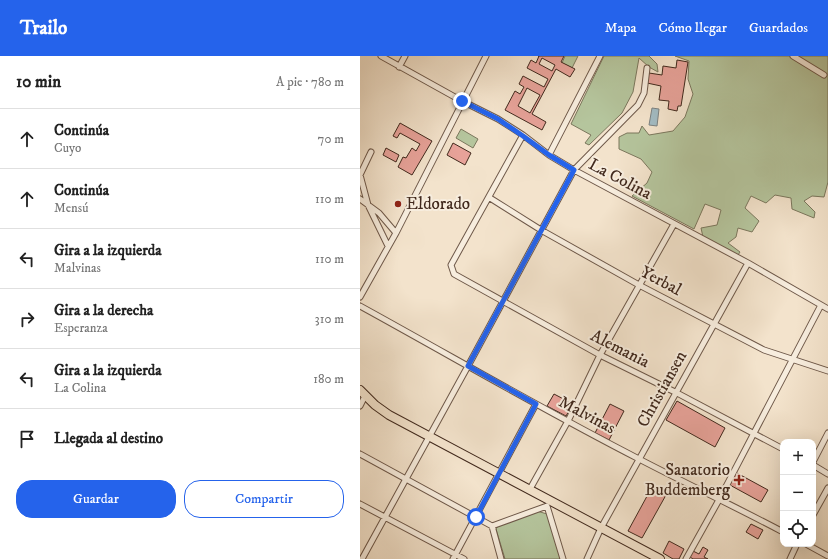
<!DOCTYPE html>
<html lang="es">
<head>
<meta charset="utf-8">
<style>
	:root { --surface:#fff; --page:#f6f6f6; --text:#222; --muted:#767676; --line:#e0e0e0; --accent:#2563eb }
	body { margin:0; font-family:"IM FELL DW Pica",serif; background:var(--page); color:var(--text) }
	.controls { position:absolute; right:12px; bottom:12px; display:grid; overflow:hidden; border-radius:8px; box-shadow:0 4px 16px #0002 }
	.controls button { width:36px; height:36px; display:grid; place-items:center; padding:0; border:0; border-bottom:1px solid var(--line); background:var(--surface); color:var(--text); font:20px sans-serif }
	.stop { position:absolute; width:12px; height:12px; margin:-9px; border:3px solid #2563eb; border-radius:50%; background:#fff }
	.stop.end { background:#2563eb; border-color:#fff; box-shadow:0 1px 4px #0008 }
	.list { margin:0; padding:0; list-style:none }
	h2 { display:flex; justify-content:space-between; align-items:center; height:52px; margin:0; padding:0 16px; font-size:17px }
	h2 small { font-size:13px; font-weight:400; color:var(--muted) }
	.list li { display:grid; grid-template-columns:26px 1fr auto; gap:12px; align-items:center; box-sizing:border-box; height:60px; padding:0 16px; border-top:1px solid var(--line) }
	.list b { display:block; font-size:15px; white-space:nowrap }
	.list p { margin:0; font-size:13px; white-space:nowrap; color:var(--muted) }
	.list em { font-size:13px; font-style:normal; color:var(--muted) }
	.actions { display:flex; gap:8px; padding:12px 16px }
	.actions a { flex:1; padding:9px 0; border:1px solid var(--accent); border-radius:16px; text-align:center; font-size:14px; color:var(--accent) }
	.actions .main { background:var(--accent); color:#fff }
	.icon { flex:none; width:22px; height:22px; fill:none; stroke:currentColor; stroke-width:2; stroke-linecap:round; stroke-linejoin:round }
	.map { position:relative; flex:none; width:468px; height:503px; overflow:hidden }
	header { display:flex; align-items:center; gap:24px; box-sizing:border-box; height:56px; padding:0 20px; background:var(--accent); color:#fff }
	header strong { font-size:19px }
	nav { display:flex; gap:22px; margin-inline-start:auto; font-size:14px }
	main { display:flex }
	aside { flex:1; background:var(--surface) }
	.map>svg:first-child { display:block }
	.green { fill:#b5c59d; stroke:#7b775d }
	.water { fill:#a2bbc3; stroke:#7b8181 }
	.building { fill:#e7a299; stroke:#41291d; fill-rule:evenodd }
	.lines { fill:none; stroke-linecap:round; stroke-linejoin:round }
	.street-casing { stroke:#6e5849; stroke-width:7 }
	.primary-casing { stroke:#41291d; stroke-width:10 }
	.street { stroke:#f7edde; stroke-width:5 }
	.primary { stroke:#f3e3cc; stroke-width:8 }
	.route { stroke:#2563eb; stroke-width:5 }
	.poi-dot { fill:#8f2418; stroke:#f7edde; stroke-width:1.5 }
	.labels { text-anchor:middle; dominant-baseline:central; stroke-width:4; stroke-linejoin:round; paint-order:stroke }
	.street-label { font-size:17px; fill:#41291d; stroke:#f7edde }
	.poi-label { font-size:17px; fill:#41291d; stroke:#f7edde; text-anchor:start }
</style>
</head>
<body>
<header>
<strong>Trailo</strong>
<nav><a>Mapa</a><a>Cómo llegar</a><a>Guardados</a></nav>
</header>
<main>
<aside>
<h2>10 min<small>A pie · 780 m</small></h2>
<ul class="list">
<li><svg class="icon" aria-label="ahead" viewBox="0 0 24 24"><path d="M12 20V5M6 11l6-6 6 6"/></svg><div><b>Continúa</b><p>Cuyo</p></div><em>70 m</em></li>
<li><svg class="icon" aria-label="ahead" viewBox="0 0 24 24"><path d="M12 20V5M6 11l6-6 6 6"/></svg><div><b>Continúa</b><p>Mensú</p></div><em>110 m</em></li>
<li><svg class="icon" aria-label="left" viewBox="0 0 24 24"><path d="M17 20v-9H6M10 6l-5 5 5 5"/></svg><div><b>Gira a la izquierda</b><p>Malvinas</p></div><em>110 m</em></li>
<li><svg class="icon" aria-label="right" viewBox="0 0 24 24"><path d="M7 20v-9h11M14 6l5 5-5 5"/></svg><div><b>Gira a la derecha</b><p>Esperanza</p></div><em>310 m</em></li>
<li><svg class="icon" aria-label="left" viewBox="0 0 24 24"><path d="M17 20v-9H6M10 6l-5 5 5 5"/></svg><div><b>Gira a la izquierda</b><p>La Colina</p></div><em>180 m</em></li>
<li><svg class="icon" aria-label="arrive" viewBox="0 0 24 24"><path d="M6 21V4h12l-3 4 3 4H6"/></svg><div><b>Llegada al destino</b></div></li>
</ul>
<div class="actions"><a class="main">Guardar</a><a>Compartir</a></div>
</aside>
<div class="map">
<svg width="468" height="503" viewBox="0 0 468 503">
	<rect width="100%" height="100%" fill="#f3e3cc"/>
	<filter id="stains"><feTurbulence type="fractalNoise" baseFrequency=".005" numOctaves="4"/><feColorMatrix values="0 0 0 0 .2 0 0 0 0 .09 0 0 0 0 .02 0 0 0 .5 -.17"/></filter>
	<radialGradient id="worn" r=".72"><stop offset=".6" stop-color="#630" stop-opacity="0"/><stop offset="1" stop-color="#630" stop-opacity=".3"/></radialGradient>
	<!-- green -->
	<path class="green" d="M205,0H218L212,12L202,7Z
		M244,0H289L297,8L298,16L289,11L279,2L273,36L262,57L229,89L225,87L231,79L211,68Z
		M315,0H468V126L464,141L452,140L444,145L455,156L454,162L432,153L431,142L415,139L406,147L391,140L385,152L399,165L392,176L378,172L376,181L368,187L380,196L378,199L343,181L341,172L357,169L361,154L345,148L334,173L272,140L287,127L292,116L281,103L259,93V81L267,77H279L282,70L289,79L313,75L325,61L333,38L328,23L329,5Z
		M101,73L118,83L113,92L96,82Z
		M177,455L187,458L201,501L199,503H145L136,473L140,467Z"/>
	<!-- water -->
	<path class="water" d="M292,52L299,53L297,70L289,69Z"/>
	<!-- building -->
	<path class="building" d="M178,0H204L201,6L215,13L210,21L196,13L172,58L186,66L182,74L145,54L155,35L160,38L164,31L159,28L163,20L184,31L188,23L167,12L171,4L176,7L179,0ZM182,2L195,9L192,15L179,8ZM167,32L180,39L170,57L158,50Z
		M317,4L328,6L321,50H318L317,55L308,53L309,45L299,44L301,30L287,27L289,17L302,19L303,10L316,12Z
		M40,67L72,85L52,119L38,111L43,101L46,102L52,92L56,95L60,88L40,77L37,82L33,80Z
		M93,87L111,97L105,109L87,99Z
		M26,92L39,99L36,106L23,99Z
		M194,338L213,348L206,360L187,350Z
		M317,345L365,372L355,391L306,364Z
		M250,348L264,355L249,384L235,377Z
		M375,416L408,434L401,446L368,428Z
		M292,431L306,439L282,482L268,475Z
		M391,468L403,474L398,483L386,476Z
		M309,485L324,493L319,503H313L303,497Z
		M343,491L348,494L344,501L348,503H333L330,501L333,495L339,498Z"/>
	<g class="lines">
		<defs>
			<path id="street" d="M21,0L102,45L138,63L163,79L189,99L214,114L388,207L468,253
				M433,0L464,19
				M39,11L45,0
				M163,79L91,209L94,218L240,299L317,337L423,393
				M11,96L0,119L8,149L28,190
				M189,99L240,0
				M130,142L181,174L279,229L404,294L468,315
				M0,143L19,157L36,177
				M0,241L36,177L126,0
				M0,250C93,301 185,355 279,403C327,428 376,451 423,476
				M0,350L5,340
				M0,398L132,470
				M453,406L468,377
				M453,409L468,418
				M170,433L208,365L240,299L314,168
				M0,448L104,503
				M187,450L203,503
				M453,459L468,432
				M132,470L187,450
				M132,470L141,503
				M446,488L468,500
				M2,503L108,310L214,114L278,49L284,37L287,12
				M93,503L176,348
				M227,503L241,472L388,207
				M326,503L360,442L461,249
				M430,503L437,488"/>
			<path id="primary" d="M0,334L15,349L29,359L300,503"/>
		</defs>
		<!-- street casing -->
		<use href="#street" class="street-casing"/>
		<!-- primary casing -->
		<use href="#primary" class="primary-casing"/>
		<!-- street -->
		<use href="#street" class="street"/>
		<!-- primary -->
		<use href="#primary" class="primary"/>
	</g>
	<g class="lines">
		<!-- route -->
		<path class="route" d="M102,45L138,63L163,80L189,99L214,114L108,310L176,348L116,461"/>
	</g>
	<!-- markers -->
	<g class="poi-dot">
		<circle cx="38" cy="148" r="4"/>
		<path d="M377 418h4v4h4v4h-4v4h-4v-4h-4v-4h4z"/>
	</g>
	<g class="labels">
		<!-- street labels -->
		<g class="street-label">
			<text transform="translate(260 123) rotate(28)">La Colina</text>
			<text transform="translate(301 225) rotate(28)">Yerbal</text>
			<text transform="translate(260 293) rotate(27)">Alemania</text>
			<text transform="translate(302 333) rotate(-61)">Christiansen</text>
			<text transform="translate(227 359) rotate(28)">Malvinas</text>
		</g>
		<!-- poi labels -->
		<g class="poi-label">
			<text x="46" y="148">Eldorado</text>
			<text x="370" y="414" text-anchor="end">Sanatorio<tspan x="370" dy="20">Buddemberg</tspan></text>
		</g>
	</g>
	<rect width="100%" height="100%" filter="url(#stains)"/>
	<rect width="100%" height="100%" fill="url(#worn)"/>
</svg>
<div class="controls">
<button>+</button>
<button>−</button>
<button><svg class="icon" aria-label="locate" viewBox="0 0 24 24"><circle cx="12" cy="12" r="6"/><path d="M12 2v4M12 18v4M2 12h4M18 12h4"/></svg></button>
</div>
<div class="stop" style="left:116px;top:461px"></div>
<div class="stop end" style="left:102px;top:45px"></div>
</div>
</main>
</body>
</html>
